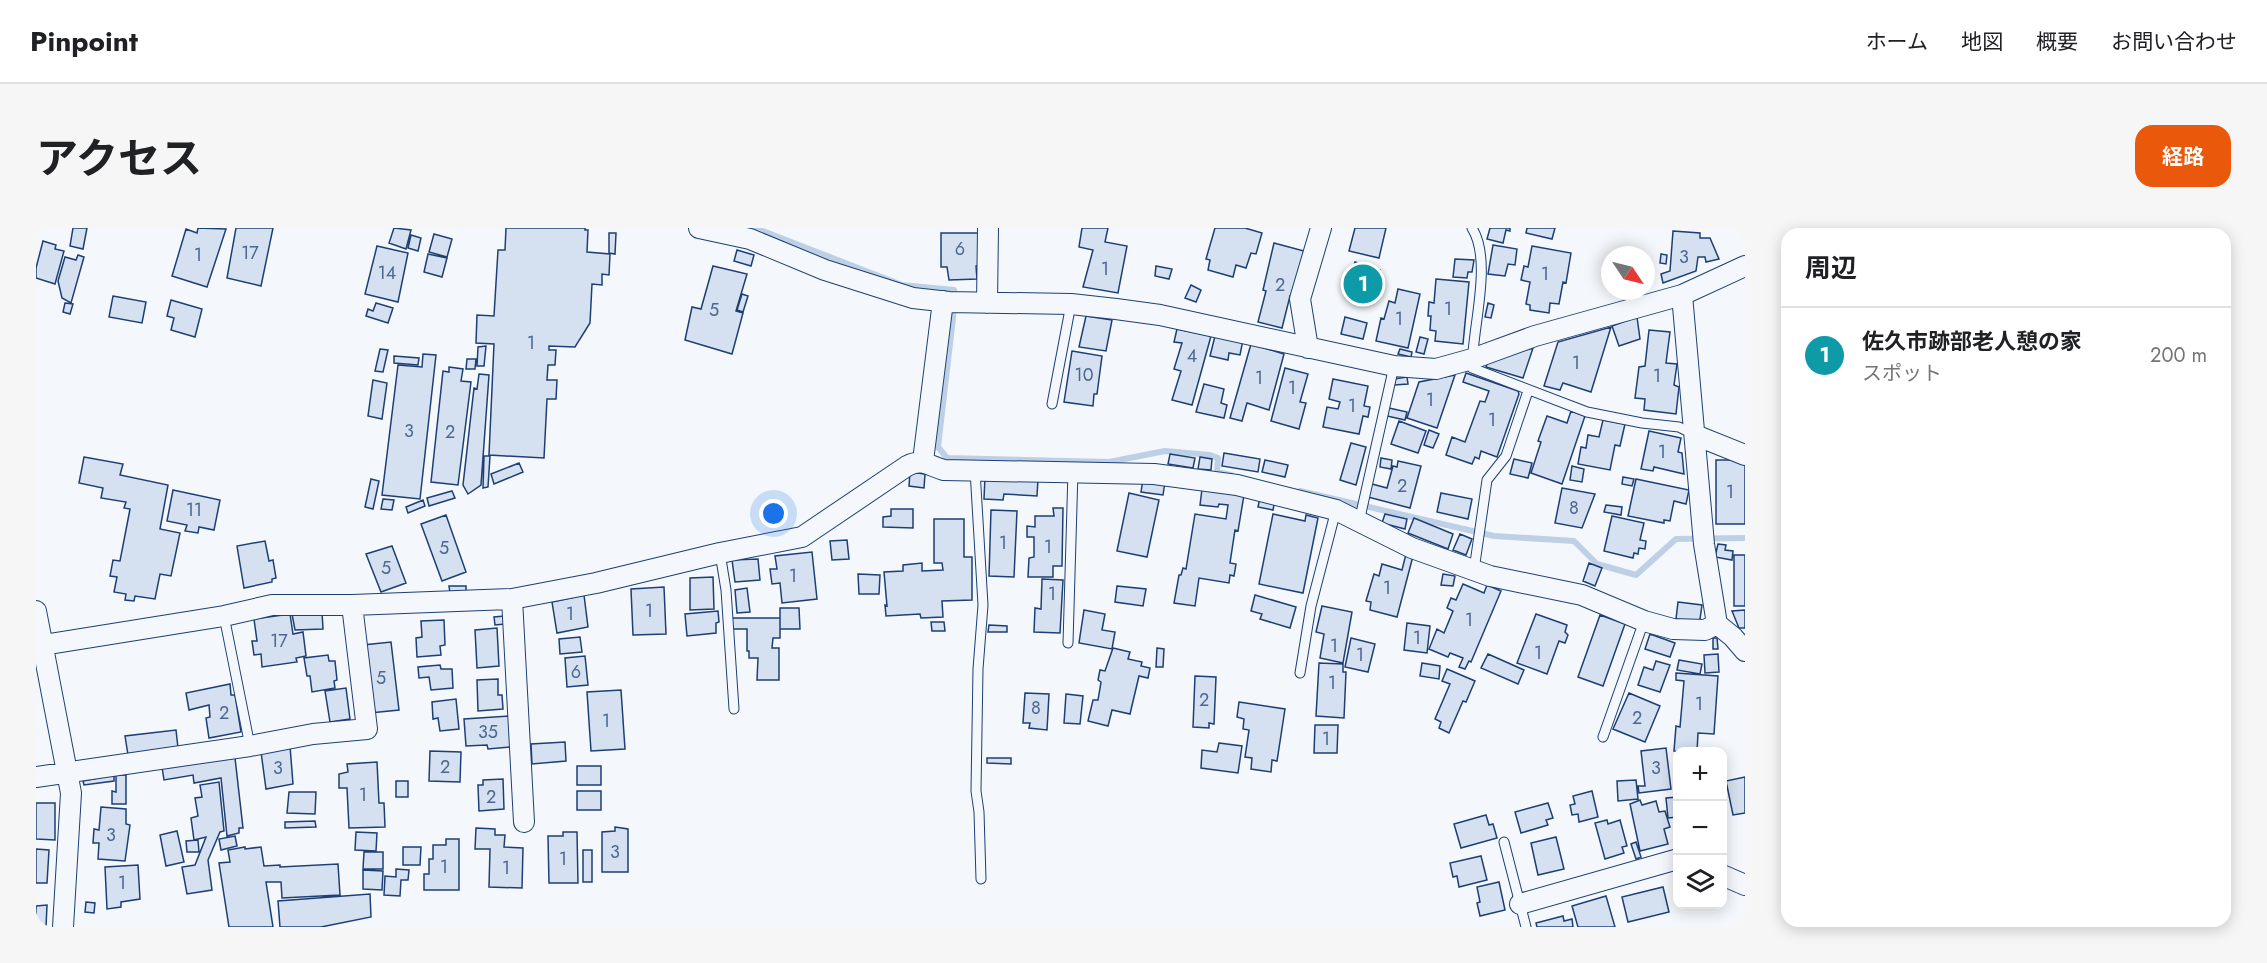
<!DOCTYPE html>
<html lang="ja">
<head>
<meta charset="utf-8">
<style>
	:root { --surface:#fff; --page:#f6f6f6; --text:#202124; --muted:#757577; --line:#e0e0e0; --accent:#ea580c }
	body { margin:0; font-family:Jost,"Noto Sans JP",sans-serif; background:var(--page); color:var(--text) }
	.controls { position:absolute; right:18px; bottom:18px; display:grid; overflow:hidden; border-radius:12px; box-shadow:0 3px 15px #0003 }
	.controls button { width:54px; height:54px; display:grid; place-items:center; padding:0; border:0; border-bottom:2px solid var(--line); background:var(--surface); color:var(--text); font:30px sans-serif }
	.compass { position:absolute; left:1565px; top:18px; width:54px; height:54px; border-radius:50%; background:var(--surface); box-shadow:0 3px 15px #0003; rotate:125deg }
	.you { position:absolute; left:738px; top:286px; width:21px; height:21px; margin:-15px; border:4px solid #fff; border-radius:50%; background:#1a73e8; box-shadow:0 0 0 9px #1a73e833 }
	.badge { display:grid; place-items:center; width:39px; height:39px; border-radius:50%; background:var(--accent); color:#fff; font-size:20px; font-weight:700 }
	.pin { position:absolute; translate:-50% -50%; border:3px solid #fff; box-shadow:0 2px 6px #0006 }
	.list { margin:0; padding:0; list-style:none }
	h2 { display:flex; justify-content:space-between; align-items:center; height:78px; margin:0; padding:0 24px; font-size:26px }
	h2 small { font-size:20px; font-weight:400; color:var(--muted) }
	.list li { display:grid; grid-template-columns:39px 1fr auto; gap:18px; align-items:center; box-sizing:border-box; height:96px; padding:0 24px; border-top:2px solid var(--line) }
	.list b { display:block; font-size:22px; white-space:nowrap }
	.list p { margin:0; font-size:20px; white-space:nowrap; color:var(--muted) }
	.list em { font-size:20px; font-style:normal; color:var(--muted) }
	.icon { flex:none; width:33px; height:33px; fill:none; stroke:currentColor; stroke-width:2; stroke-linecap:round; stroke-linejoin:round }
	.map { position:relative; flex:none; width:1709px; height:699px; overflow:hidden; border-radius:18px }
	header { display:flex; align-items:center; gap:36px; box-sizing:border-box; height:84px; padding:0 30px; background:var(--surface); border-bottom:2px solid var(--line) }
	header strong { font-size:28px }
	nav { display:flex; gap:33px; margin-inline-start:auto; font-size:21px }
	.intro { display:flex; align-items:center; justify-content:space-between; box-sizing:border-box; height:144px; padding:0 36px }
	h1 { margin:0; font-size:42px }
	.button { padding:15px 27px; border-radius:18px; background:var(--accent); color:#fff; font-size:21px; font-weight:700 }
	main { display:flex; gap:36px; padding:0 36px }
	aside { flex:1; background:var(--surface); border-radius:18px; box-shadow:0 3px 15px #0003 }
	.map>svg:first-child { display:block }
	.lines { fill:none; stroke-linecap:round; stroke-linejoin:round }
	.stream { stroke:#bed0e5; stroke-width:6 }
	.building { fill:#d5e0f0; stroke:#1d3f73; stroke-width:1.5 }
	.lane-casing { stroke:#1d3f73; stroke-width:11 }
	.street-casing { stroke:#1d3f73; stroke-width:22 }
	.lane { stroke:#f4f7fb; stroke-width:9 }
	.street { stroke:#f4f7fb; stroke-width:20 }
	.labels { text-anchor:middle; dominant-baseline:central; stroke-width:4.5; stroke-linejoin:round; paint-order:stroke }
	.number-label { font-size:18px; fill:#4b6792 }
</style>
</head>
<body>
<header>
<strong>Pinpoint</strong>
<nav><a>ホーム</a><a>地図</a><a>概要</a><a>お問い合わせ</a></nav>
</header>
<div class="intro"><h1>アクセス</h1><a class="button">経路</a></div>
<main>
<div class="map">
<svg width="1709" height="699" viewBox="0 0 1709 699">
	<rect width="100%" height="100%" fill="#f4f7fb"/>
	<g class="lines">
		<!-- stream -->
		<path class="stream" d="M719,0L866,57L918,62L917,90L902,219L911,230L1073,234L1129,223L1174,227L1182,230L1181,244L1195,247
			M1264,263L1458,308L1538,313L1561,336L1600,347L1640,311L1709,310"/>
	</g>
	<!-- building -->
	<path class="building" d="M37,0H51L47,21L34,18Z
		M162,0L190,1L171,59L136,48L150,1L161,5Z
		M200,0H237L225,58L191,50Z
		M358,0L375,2L370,21L353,15Z
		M470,0H549V2H552L551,24L574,26L573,47L566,46V57L556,56L554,95L539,119L513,118V122H520L519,137H512L511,152H521L520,171H511L508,230L453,227L458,116L440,115L441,87L458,88L462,22H469Z
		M1046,0H1072L1069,14L1091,18L1082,65L1047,59L1057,22L1043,19Z
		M1179,0H1209L1226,5L1220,26L1215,25L1210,40L1200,37L1197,49L1172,42L1174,32L1170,31Z
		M1319,0H1350L1343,30L1313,23Z
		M1454,0H1474V3L1470,2L1467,15L1451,11Z
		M1491,0H1519L1516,11L1490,5Z
		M1637,3L1664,5V10H1674L1683,31L1670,34L1669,29H1662L1660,43L1627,55L1625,46L1634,43Z
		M573,5H580L579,26L573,25Z
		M905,5H943V37L940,38L941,51L913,52L911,39H905Z
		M398,6L416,11L411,29L393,24Z
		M375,7L385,10L382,23L372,20Z
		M7,13L20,17L19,21L28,23L19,56L0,50V40Z
		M1238,15L1268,23L1257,69L1254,68L1246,100L1222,94L1230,63L1227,62Z
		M1457,17L1481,21L1479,37L1472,36L1469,48L1452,46Z
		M341,18L372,25L362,74L329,66Z
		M1496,18L1535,25L1530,55L1527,54L1523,76L1514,75L1513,85L1494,82V77L1490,76L1494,54L1485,52L1488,38L1492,39Z
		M701,22L718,27L715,38L698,33Z
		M392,26L411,30L406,49L388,44Z
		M1625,26L1631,27L1630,36L1624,35Z
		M42,27L48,29L35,75L26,70L22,53L29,29L40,32Z
		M1419,31L1438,32L1436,44H1432L1431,50L1417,49Z
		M1319,34L1344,42L1334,72L1311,64Z
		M677,38L711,46L700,83L707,85L696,126L649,112L656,79L665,81Z
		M1120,38L1136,41L1133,51L1119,48Z
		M1400,51L1433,54L1427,116L1399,113L1400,103L1394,102L1395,88H1392L1393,74L1398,75Z
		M1155,57L1165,62L1160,74L1149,70Z
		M1362,61L1384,66L1372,120L1340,113L1345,90L1348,91L1353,73L1359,75Z
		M706,66L712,68L707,84L701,82Z
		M77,68L110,74L106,95L73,89Z
		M135,72L166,81L159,109L135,102L138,90L131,88Z
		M29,75L37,76L34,86L27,84Z
		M340,75L357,80L352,95L330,88L332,81L337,83Z
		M1452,75L1458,77L1455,90L1449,89Z
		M1050,88L1076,92L1070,123L1043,119Z
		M1309,89L1331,95L1327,111L1305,106Z
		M1601,89L1604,111L1583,118L1576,98Z
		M1575,99L1555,164L1527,155L1524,162L1508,158L1522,114Z
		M1141,101L1175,108L1156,177L1136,172L1145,143L1138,141L1146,115L1138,114Z
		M1613,102L1634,104L1630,135L1641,136L1638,157L1643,159L1640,186L1608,182L1609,171L1599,170L1603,139L1609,138Z
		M1179,108L1207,112L1204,127L1193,125L1192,132L1174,128Z
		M1384,109L1392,111L1388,126L1380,124Z
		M1215,116L1248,126L1233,182L1211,175L1206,193L1194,190Z
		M450,118L448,138H441L442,119Z
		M1497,120L1487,150L1450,139L1452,132Z
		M344,121L352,122L347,144L339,143Z
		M1364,121L1376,124L1375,129L1362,126Z
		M1036,123L1066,128L1061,166H1058L1057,178L1028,174Z
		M387,126L400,127L384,271L346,267L362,137L386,139Z
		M358,128L383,130L382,137L358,135Z
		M431,131H440L439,141H430Z
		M413,139L427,141L425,153L435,154L422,257L395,254L407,143L413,144Z
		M1249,140L1272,146L1264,174L1270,175L1263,201L1235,193Z
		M1430,145L1482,163L1483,166L1461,229L1445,223L1443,231L1439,229L1436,236L1410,227L1416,209L1429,214L1444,173L1449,174L1453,163L1427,154Z
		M443,146L453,147L445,257L432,266L427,257L438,160L441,161Z
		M1419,147L1401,200L1371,190L1383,154Z
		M1371,149L1372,156L1358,157V151Z
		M1297,151L1332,158L1328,178L1334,179L1332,189L1327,188L1323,206L1287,199L1291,179L1302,181L1304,174L1293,171Z
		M337,152L351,155L346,191L332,188Z
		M1168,156L1188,161L1185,175L1191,177L1188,190L1160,184Z
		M1353,180L1371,184L1369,192L1351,188Z
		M1535,183L1549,188L1526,256L1495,245L1505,214L1502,213L1511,188L1531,195Z
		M1567,192L1589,196L1584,218L1579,217L1574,242L1542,236L1545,219L1550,220L1552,207L1563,209Z
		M1363,193L1390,203L1382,225L1355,216Z
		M1393,202L1403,206L1397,220L1388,217Z
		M1613,203L1645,210L1642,224L1646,225L1648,246L1618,239L1617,243L1605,241Z
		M1315,215L1330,219L1320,257L1304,252Z
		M1188,225L1224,231L1222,244L1186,238Z
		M1134,226L1159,230L1157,240L1132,236Z
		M448,228H454L452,259L447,260Z
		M48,229L87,236L84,247L132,257L124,301L144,305L135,348L124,346L119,371L99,368L98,373L89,372L90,366L78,364L81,349L74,348L77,332L84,333L94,281L88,280L90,274L65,270L67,260L43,255Z
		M1164,229L1176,231L1175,242L1162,241Z
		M1345,230L1356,232L1355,241L1344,239Z
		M1478,231L1496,235L1492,250L1474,246Z
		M1229,232L1252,237L1249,249L1226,244Z
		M1680,232H1709V296H1680Z
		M1362,233L1385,238L1374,280L1332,269L1336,256L1351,260L1357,238L1361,239Z
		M483,235L487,244L458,256L455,246Z
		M1536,238L1548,241L1546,254L1534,252Z
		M874,244L889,246L888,260L873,258Z
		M949,248L1002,251L1001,268L968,266L967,272L948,271Z
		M1587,249L1598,251L1596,258L1586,256Z
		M335,251L343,253L337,281L329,279Z
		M1107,251L1129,254L1127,267L1105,264Z
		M1600,251L1653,262L1650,276L1638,273L1634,293L1628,292V295L1592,288Z
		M1526,260L1559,266L1546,300L1519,295Z
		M1166,261L1208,267L1202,303L1199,302L1194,335L1200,336L1198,348L1194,347L1193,355L1163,350L1159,378L1138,375L1143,347H1145L1147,340L1150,341L1159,286L1190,291L1192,277L1183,276L1182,279L1164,277Z
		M137,262L184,272L178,302L163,299L162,305L149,303L151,297L131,293Z
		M416,263L419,270L393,278L391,270Z
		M1093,265L1123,272L1111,329L1081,323Z
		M1405,265L1436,271L1432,291L1401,284Z
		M1224,269L1239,272L1237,282L1222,279Z
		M347,271L358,272L356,282L345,281Z
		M387,272L389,278L372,285L370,279Z
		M1570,277L1586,279L1585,287L1568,284Z
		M1017,280H1027L1026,338H1017V349H992L993,330L998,329V309H991V298L999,299V288H1018Z
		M855,281H877V300L847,299V289L855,288Z
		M955,282L981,283L978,349L953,348Z
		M1237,286L1269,293L1270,287L1282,290L1267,365L1223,356Z
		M1349,286L1371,291L1369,301L1346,295Z
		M410,287L430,344L406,353L385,296Z
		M1576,288L1608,295L1604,312L1610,313L1609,321L1603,320L1602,326L1598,325L1597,330L1568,323Z
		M1378,290L1417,306L1412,321L1372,305Z
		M898,291H928V329H936V372L906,373L907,389L885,390L884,386L850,388L849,377L851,378L848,344L867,343V337L886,335V343L907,342L906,335H898Z
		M1424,306L1436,311L1430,327L1417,322Z
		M811,312L813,331L796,332L794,313Z
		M229,313L233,333L237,332L240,350L236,351V354L208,360L201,318Z
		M1682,316L1690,317L1689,322L1697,323L1696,332L1679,329Z
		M356,318L370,355L345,364L330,326Z
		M776,324L781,371L746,375L744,355L736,356L734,341H741L739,328Z
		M1370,326L1377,328L1361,389L1334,382L1335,374L1330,373L1338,346L1343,348L1346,336L1366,342Z
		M1698,327H1709V378H1698Z
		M722,331L724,352L699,354L696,332Z
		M1553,335L1566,340L1559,358L1547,353Z
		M822,346L844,347L843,366H823Z
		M1407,346L1419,348L1417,358L1405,357Z
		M677,349L678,381L654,382V350Z
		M1006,351L1027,352L1024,405L998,404L999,380L1005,381Z
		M1427,356L1448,365L1451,357L1465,363L1435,434L1433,433L1429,441L1423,439L1427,430L1414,425L1412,429L1393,421L1401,401L1408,405L1417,383L1411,380L1415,370L1420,372Z
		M413,358H430V365H414Z
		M1081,358L1110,361L1107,378L1079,374Z
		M628,359L630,406L597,407L595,361Z
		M711,360L714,384L701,385L699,362Z
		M548,367L552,399L521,405L516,374Z
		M1219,367L1260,379L1254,400L1224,391L1226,386L1215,383Z
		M1642,374L1666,377L1664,391L1660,394L1640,391Z
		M1286,378L1316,384L1307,435L1284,430L1288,406L1280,404Z
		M744,380H763L764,401H744Z
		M1048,382L1069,386L1066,402L1079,404L1076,421L1043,415Z
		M1709,382V400H1703L1696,383Z
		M682,383L683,394L680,395V405L651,408L649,386Z
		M286,384L287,401L259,402L256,386Z
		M254,386L257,406L267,404L270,428L260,430L261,434L226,439L225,426L218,427L216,413H221L218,391Z
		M1500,386L1531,397L1529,404L1532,407L1529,415L1523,413L1511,446L1481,435Z
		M1564,387L1589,396L1567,458L1542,449Z
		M468,388L469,396L459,397L458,389Z
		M696,390H744V410H737L736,420H743V452H721L722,430H713V423H711V401H696Z
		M408,392L409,417L404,418L405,427L381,429L380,410L386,409L385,393Z
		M895,394H908L909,403H896Z
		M1371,395L1394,398L1391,425L1368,422Z
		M953,397L971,398V404H952Z
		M461,400L463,438L441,440L439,402Z
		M1614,406L1639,415L1634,429L1609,421Z
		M544,409L546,424L524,426L523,411Z
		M1315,410L1339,416L1332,444L1309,439Z
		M1677,410H1681L1682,421H1677Z
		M355,414L363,482L334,485L327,417Z
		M1077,420L1094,424L1092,431L1106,434L1105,438L1114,440L1112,450L1103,448L1094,486L1076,482L1072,498L1052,493L1057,472H1062L1065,454L1062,452L1064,442L1069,443Z
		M1121,420L1128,421L1127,439H1120Z
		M1452,426L1488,442L1482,456L1445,440Z
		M1682,426L1683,444L1669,445L1668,427Z
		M292,427L293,433H299L301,452L298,453L299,460L276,464L274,448H271L268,430Z
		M549,428L552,457L531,459L529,430Z
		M1643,432L1666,436L1664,446L1641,442Z
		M1620,433L1634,437L1624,464L1602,457L1608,439L1617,442Z
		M1283,435L1307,436V444H1310L1308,490L1280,488Z
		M1386,435L1404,438L1403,451L1384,448Z
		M404,437L405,441H416L417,460L395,462L393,449L383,450L382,439Z
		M1411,441L1439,453L1430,474L1427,473L1413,505L1403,500L1405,494L1399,491L1414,456L1406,453Z
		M1640,445L1682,448L1678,506L1662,505L1661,524L1638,523L1640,498L1644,499L1648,453L1640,452Z
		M1159,448L1180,449L1178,496L1173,495V500L1157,499Z
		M462,451V467H466L467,481L442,483L441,452Z
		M194,456L195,467H199L205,504L173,510L170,490L174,489L173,477L153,482L150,465Z
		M310,460L314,491L294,494L289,463Z
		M585,462L589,521L555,523L551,464Z
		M989,465L1013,466L1011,502L993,500L994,495H987Z
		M1593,465L1624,478L1609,514L1577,501Z
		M1030,466L1047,468L1044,496L1028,495Z
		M420,471L423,501L404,503L402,490L397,491L396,474Z
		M1203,474L1249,481L1241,533L1236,532L1235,544L1215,541L1216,530L1209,529L1213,502L1207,501L1208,491L1201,489Z
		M473,488L475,519L452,521L451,517L430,518L428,491Z
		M1279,497H1302L1301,525H1278Z
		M140,502L142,520L92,527L89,508Z
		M529,514L530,533L496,536L495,516Z
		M1183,515L1206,518L1202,545L1165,540L1166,522L1181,524Z
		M254,518L257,556L230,561L225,524Z
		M1630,520L1635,561L1603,565L1602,558H1609L1605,523Z
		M394,523L425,524L424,554L393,553Z
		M199,530L207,600H203V605L191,608L185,550L158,555L157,547L128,552L126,539Z
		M951,530H975V536L951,535Z
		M341,534L343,575H348L349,599L313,600L311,560H303V546L312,544L311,536Z
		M541,538H565V557H541Z
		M78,547V553L48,557L47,553Z
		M80,547H90V576H76V563L80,564Z
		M1709,549V585L1697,587L1690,553Z
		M467,551L468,581L443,583L442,557H447V552Z
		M1600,552L1602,571L1582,573L1581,553Z
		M360,553H372V569H360Z
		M183,554L188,603L184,604L172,632L176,662L151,666L146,639L159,637L170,609L158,612L155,590L162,588L159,570L166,569L164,557Z
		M541,563H565V582H541Z
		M1556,563L1562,589L1543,594L1542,586L1536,587L1534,577L1539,576L1537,568Z
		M253,564H280L279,586L251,585Z
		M1642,569V589L1632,590L1630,570Z
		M1604,572L1606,577L1620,573L1623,584L1629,583L1634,599L1628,601L1632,616L1604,623L1594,576Z
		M0,575H19V612L0,611Z
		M1512,575L1517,590L1510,592L1512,597L1485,605L1479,584Z
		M65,579L90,581V596L94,597L89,633L62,631L63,615H57L58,601L63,602Z
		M1450,587L1453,597L1457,596L1461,610L1425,620L1418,596Z
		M1571,592L1572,596L1584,592L1591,618L1586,619L1588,625L1569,631L1559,595Z
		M279,593L280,599L249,600V594Z
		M579,599L592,601V644H566V604L579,603Z
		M440,600L459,601V607H469L468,619L487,620L486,660L453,659L454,621H439Z
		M141,603L148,634L130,638L124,607Z
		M320,604L341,605L340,623L319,622Z
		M527,604H541L542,655H513L512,608H527Z
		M199,608L201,618L185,622L183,611Z
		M1520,609L1528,641L1502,647L1495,615Z
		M410,611H423V662H388V646H393V631H397V617H410Z
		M162,612L163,624H151L150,613Z
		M1600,614L1605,629L1600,631L1595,616Z
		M209,619V621L225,619L228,638L244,637V639L302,636L304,667L246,670L245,654H230L237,699H193L183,635L194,634L192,622Z
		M367,619H385L384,637H367Z
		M0,621L13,622L11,655H0Z
		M547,622H556V654H547Z
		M328,624H347V641H327Z
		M1445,628L1451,652L1423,659L1421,648L1417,649L1414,635Z
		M102,637L104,671L85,674V679L71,681L69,639Z
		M360,641L373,642L372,652H365L364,668L348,667L349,648L360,649Z
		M327,642L347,643L346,662L327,661Z
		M1463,654L1469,682L1444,688L1441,675L1444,674L1441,659Z
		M1627,659L1633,684L1592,694L1586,669Z
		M334,666L335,689L285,699H244L242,673Z
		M1570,668L1579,699H1542L1536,678Z
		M50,674L59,675L58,685L49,684Z
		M11,677L10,699H0V678Z
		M1527,688L1528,693L1536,691L1537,699H1501L1500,695Z"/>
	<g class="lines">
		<defs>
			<path id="lane" d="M1436,0C1457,33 1436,101 1436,140L1551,184L1606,195L1643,199L1657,206
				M1016,176L1035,76
				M939,242L947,377L942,441L940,563L943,584L945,651
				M1323,294L1358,138
				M684,325L690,362L698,481
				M1438,342L1451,252L1470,228L1492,163
				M188,388L214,518
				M1032,415L1037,243
				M1264,445L1275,378L1300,282
				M1567,509L1608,393
				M1468,614L1490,699"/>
			<path id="street" d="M663,0L714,11L789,42L877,70L913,74L1035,76L1080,81L1124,87L1358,138L1400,141L1436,131L1499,108L1646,67L1709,38
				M1646,67L1668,316L1681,396L1697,409L1709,423
				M951,75L952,0
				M1272,120L1264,71L1285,0
				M1659,207L1709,227
				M887,233L907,73
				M476,371L488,594
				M0,383L35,565L27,699
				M7,417L188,388L236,377H316L476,371L560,355L684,325L766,309L871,238C887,230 893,238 908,242L1118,246L1201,257L1300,282L1376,320L1454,348L1546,367L1608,393L1637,401L1669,402L1681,396
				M0,549L214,518L277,506L331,501L316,377
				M1686,647L1709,657
				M1484,676L1642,631"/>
		</defs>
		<!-- lane casing -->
		<use href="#lane" class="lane-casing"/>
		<!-- street casing -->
		<use href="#street" class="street-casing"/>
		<!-- lane -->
		<use href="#lane" class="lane"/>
		<!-- street -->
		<use href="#street" class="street"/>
	</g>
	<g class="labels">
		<!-- number labels -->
		<g class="number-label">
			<text x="924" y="21">6</text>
			<text x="214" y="25">17</text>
			<text x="162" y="27">1</text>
			<text x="1648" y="29">3</text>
			<text x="1069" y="41">1</text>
			<text x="351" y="45">14</text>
			<text x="1509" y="46">1</text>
			<text x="1244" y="57">2</text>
			<text x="1412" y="81">1</text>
			<text x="678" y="82">5</text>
			<text x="1363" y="91">1</text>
			<text x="495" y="115">1</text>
			<text x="1156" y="128">4</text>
			<text x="1540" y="135">1</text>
			<text x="1048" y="147">10</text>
			<text x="1621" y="148">1</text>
			<text x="1223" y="150">1</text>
			<text x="1256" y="160">1</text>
			<text x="1394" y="172">1</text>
			<text x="1316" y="178">1</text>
			<text x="1456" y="192">1</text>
			<text x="373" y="203">3</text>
			<text x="414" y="204">2</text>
			<text x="1626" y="224">1</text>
			<text x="1366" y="258">2</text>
			<text x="1694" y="264">1</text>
			<text x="1538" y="280">8</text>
			<text x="158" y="282">11</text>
			<text x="967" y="315">1</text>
			<text x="1012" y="319">1</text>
			<text x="408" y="320">5</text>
			<text x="350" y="340">5</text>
			<text x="757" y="348">1</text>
			<text x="1351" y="360">1</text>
			<text x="1016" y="366">1</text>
			<text x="613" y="383">1</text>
			<text x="534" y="386">1</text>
			<text x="1433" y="392">1</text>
			<text x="1381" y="410">1</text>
			<text x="243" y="413">17</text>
			<text x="1298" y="418">1</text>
			<text x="1502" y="425">1</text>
			<text x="1324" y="427">1</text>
			<text x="540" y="444">6</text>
			<text x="345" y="450">5</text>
			<text x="1296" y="455">1</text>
			<text x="1168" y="472">2</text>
			<text x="1663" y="476">1</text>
			<text x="1000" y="480">8</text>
			<text x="188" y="485">2</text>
			<text x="1601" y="490">2</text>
			<text x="570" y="493">1</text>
			<text x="452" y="504">35</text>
			<text x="1290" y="511">1</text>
			<text x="409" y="539">2</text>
			<text x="242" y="540">3</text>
			<text x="1620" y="540">3</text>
			<text x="327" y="567">1</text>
			<text x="455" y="569">2</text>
			<text x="75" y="607">3</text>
			<text x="579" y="624">3</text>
			<text x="527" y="631">1</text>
			<text x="408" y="639">1</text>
			<text x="470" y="640">1</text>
			<text x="86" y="655">1</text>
		</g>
	</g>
</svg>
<div class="controls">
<button>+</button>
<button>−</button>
<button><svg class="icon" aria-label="layers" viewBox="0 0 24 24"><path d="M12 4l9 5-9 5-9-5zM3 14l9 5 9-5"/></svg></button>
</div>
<svg class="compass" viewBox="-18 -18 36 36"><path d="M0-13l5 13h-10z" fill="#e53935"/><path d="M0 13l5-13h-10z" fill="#757577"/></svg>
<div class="you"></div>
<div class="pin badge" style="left:1327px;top:56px;background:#0f9aa8">1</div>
</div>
<aside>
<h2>周辺<small></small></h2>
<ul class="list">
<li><span class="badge" style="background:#0f9aa8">1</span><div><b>佐久市跡部老人憩の家</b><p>スポット</p></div><em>200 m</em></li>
</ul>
</aside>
</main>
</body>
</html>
